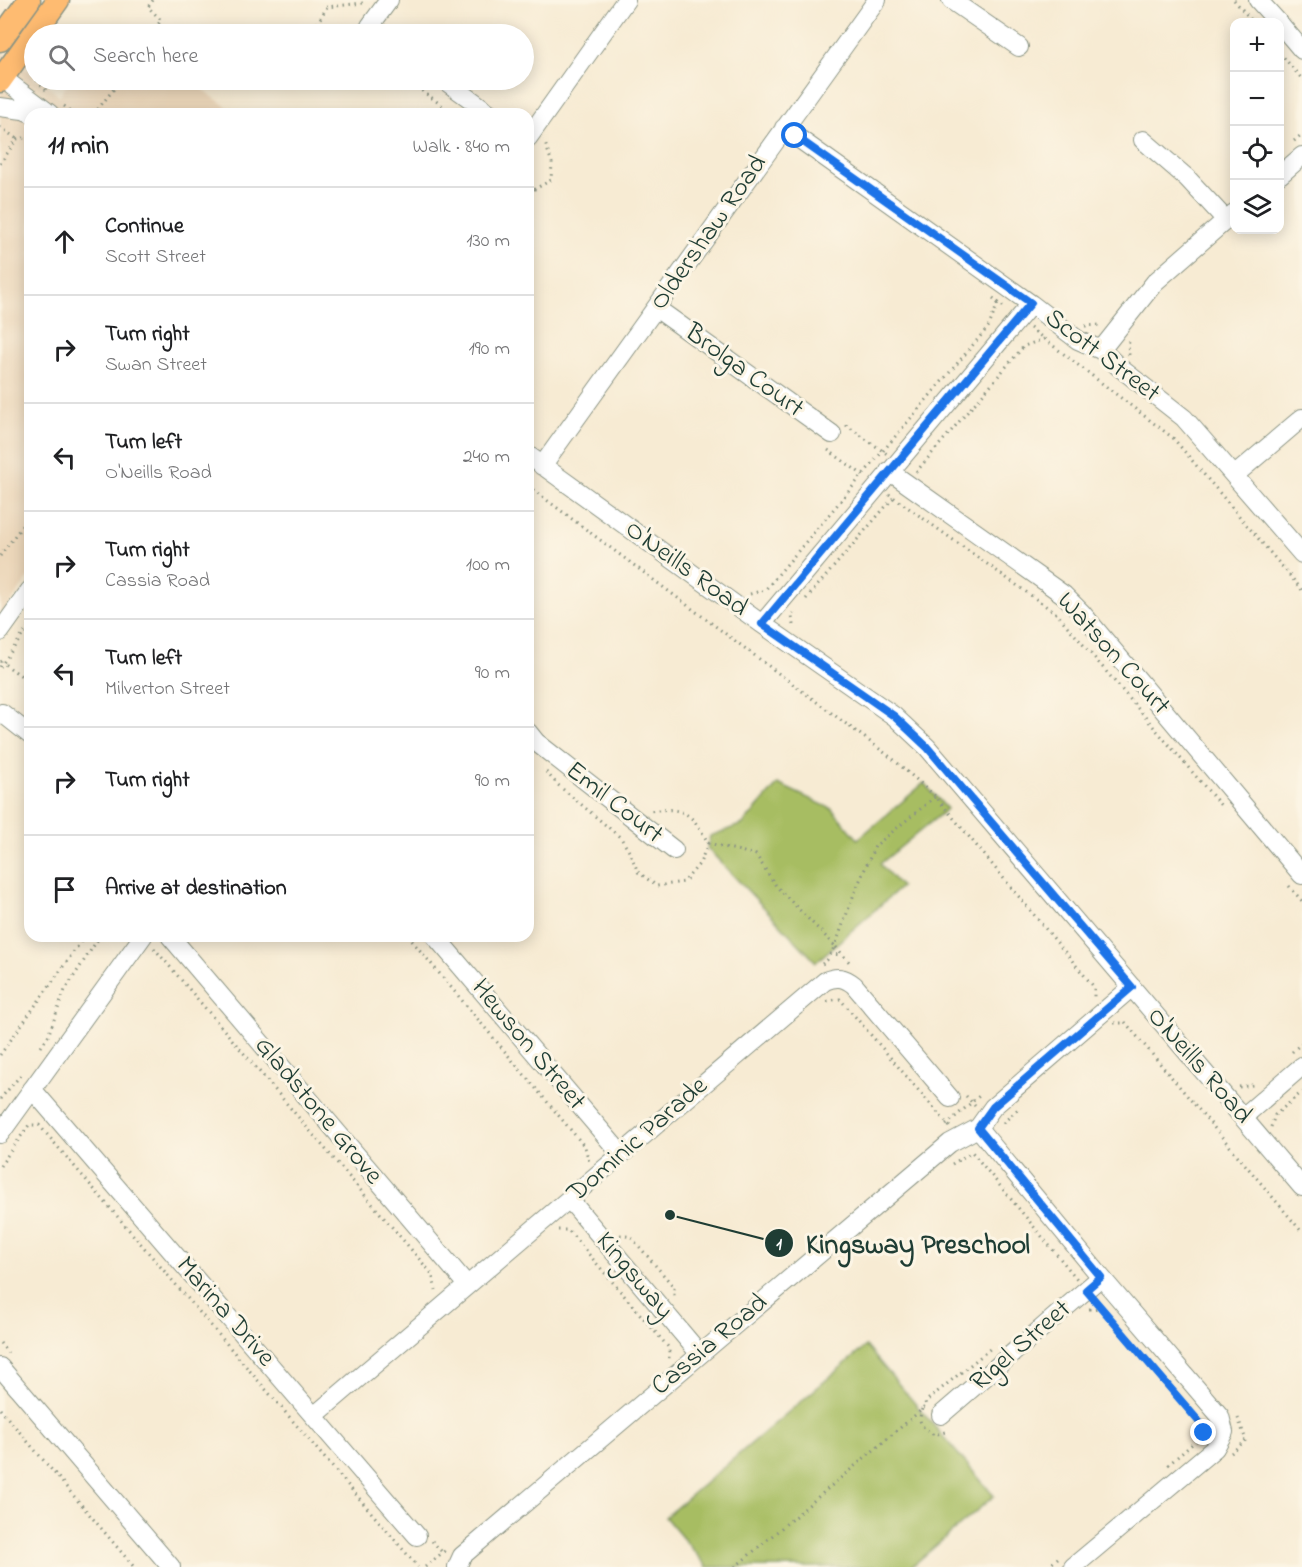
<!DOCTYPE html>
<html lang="en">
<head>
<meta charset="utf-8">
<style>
	:root { --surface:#fff; --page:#f2f2f2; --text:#202124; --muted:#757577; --line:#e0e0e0 }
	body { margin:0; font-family:"Indie Flower",sans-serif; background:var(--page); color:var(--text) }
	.controls { position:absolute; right:18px; top:18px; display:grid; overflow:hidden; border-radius:12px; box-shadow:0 3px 15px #0003 }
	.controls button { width:54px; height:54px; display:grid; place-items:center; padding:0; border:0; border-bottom:2px solid var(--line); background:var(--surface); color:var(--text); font:30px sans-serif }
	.stop { position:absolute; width:18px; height:18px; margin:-14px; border:4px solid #1a73e8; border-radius:50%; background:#fff }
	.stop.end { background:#1a73e8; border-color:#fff; box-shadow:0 2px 6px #0008 }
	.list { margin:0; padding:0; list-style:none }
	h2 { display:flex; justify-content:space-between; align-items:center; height:78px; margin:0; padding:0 24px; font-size:26px }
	h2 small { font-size:20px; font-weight:400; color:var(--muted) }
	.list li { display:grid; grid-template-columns:39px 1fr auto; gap:18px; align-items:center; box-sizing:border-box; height:108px; padding:0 24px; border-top:2px solid var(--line) }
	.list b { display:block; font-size:22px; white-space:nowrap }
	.list p { margin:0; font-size:20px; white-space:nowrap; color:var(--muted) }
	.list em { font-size:20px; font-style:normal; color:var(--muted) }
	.icon { flex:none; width:33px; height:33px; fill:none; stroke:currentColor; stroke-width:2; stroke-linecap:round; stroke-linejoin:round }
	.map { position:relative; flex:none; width:1302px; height:1567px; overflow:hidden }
	.search { position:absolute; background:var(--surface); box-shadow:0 3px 15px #0003; left:24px; top:24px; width:510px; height:66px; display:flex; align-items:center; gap:15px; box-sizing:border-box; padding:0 21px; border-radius:33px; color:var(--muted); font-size:22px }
	.panel { position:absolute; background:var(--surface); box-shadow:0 3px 15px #0003; left:24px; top:108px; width:510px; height:834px; border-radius:18px }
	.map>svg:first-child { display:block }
	.built { fill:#ecd7ba }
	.green { fill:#a7bd62; stroke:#637d4b; stroke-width:1.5 }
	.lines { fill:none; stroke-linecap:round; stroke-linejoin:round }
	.minor-casing { stroke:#8b9484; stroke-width:20 }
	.major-casing { stroke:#8b9484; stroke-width:25 }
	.path { stroke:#8b9484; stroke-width:3; stroke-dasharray:1.5 4.5; stroke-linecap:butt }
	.minor { stroke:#fff; stroke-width:18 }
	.major { stroke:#febb71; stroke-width:22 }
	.route { stroke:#1a73e8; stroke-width:8 }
	.labels { text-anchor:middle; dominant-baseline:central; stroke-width:6; stroke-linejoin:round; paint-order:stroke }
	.street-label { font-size:27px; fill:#1f3d34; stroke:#fcf5e5 }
	.leader { fill:none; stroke:#1f3d34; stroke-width:2 }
	.callout-dot { fill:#1f3d34; stroke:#fcf5e5; stroke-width:2 }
	.mark-label { font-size:18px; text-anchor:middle; font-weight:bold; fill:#fff }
	.callout-label { font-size:28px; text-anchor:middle; font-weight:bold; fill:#1f3d34; stroke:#fcf5e5; stroke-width:6; stroke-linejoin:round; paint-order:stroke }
</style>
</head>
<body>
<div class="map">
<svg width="1302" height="1567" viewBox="0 0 1302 1567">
	<rect width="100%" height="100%" fill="#fcf5e5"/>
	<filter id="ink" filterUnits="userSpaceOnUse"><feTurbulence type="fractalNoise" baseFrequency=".0167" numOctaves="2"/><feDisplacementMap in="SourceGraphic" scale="12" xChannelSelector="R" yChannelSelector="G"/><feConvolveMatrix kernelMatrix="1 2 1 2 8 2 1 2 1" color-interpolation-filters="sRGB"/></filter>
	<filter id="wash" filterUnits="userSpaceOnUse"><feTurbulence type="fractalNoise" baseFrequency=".008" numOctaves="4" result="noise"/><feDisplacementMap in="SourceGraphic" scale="24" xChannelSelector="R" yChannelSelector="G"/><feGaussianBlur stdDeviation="1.35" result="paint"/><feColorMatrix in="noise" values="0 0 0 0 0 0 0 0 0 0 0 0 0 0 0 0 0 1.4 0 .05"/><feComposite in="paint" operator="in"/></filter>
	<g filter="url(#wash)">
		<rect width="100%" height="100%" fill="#f7ebd3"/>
		<!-- built -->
		<path class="built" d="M0,50L34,75V80H41L59,96L71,80H189L237,114H30V576L0,618Z"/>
		<!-- green -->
		<path class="green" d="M924,783L947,809L880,864L901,887L816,962L707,848L710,836L743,824L778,784L832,809L858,839Z
			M866,1346L994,1496L911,1567H707L665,1517Z"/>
	</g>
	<g filter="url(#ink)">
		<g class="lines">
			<defs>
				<path id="minor" d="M951,0L1019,47
					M1258,0L1278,22
					M1280,24L1302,50
					M382,34L370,26L389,0
					M0,76L50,114
					M444,80L491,114
					M0,107L23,110L33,114
					M784,128L1031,304L1078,340L1101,350L1119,367L1184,418L1302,554
					M528,138L626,0
					M1143,140L1187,178L1226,220
					M1280,175L1302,156
					M656,308L832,434
					M1101,350L1155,282L1234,213
					M528,455L762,624L894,716L927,747L1302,1187
					M542,466L877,0
					M889,471L1064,595L1081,612L1302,875
					M1235,475L1302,418
					M762,624L1031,304
					M0,632L30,590
					M2,713L30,735
					M528,732L536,742L674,850
					M170,936L467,1285
					M435,936L621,1154
					M32,1089L417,1536
					M1243,1117L1302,1066
					M978,1128L1101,1277L1220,1416L1224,1432L1215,1448L1073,1567
					M0,1134L143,936
					M569,1199L699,1353
					M0,1367L171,1567
					M941,1415L1101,1277
					M314,1416L825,981C837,976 844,977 854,985L950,1098
					M457,1567L462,1556L950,1143L978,1128L993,1107L1132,987"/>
				<path id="major" d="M0,40L29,0
					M0,81L58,0"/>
			</defs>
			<!-- minor casing -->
			<use href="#minor" class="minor-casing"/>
			<!-- major casing -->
			<use href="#major" class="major-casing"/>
			<!-- path -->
			<path class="path" d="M1234,0L1253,22
				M152,34L161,20L148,7L153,0
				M311,34L327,7L363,3L366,0
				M1280,53L1302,79
				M37,80L46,90
				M407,80L454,114
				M64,106L75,114
				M94,114L121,80
				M0,127L17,139
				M1294,141L1302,134
				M0,164L17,139L30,137
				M528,190H533L551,180L552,163L545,143
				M993,298L1006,309
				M1085,326L1100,325
				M1030,328L1173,438L1302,590
				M1129,355L1128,344L1130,341
				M846,425L887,454
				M828,450L867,478
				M916,472L1024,346L1044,339
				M528,486L893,759L936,797L1094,987V998
				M889,494L1057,614L1223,808
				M0,556L30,515
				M750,594L765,590L989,326L998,303
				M806,599L894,497
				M793,625L792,616L794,613
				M0,661L30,682
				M0,667L30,625
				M546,772L558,785L621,838L630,853L638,872L657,886L684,882L700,863L708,843C693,814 684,806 650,811
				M708,843L756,855L776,886L835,946L854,894L875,846L935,797
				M1289,886L1302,901
				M408,936L585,1147L589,1162
				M154,948L432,1274L436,1290
				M830,954L842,955
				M822,964L827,960L835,946L851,964
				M827,1001L840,999L950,1127
				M1125,1022L1302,1232
				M1114,1023H1125
				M41,1047L48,1036L65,990L100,936
				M1292,1052L1302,1043
				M0,1055L85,936
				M1239,1087L1253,1085
				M966,1096L975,1106
				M0,1099L21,1075
				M1003,1123L1018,1109
				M946,1125L979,1096
				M1271,1127L1275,1115L1302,1092
				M952,1164L972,1152L1077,1279
				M0,1166L29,1125H39L418,1567
				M558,1230H568L669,1348V1360
				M620,1235L631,1237L674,1287V1299
				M1097,1302L1201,1424L1204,1433
				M1089,1309L1102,1308
				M0,1343L8,1353
				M0,1409L134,1567
				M922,1409C917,1425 922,1426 934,1435L945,1432
				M1231,1453L1246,1440L1238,1418
				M1168,1465L1204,1434
				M432,1541L442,1552
				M425,1567L447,1549
				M735,1567L926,1406L925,1402L991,1348
				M1048,1567L1060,1556"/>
			<!-- minor -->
			<use href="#minor" class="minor"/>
			<!-- major -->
			<use href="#major" class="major"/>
		</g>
	</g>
	<g class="lines" filter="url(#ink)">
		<!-- route -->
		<path class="route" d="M795,136L1031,303L762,624L894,716L927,747L1132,987L993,1107L978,1128L1101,1277L1086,1290L1201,1424L1204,1433"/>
	</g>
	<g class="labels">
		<!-- street labels -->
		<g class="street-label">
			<text transform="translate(709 233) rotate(-55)">Oldershaw Road</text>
			<text transform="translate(1102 356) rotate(37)">Scott Street</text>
			<text transform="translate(744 371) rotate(36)">Brolga Court</text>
			<text transform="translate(686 569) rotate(36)">O'Neills Road</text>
			<text transform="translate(1113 654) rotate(48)">Watson Court</text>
			<text transform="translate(614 803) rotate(38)">Emil Court</text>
			<text transform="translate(528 1045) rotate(50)">Hewson Street</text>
			<text transform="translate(1199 1066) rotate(49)">O'Neills Road</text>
			<text transform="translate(318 1111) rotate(50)">Gladstone Grove</text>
			<text transform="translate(638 1140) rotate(-41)">Dominic Parade</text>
			<text transform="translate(634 1276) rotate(50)">Kingsway</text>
			<text transform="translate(225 1312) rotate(49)">Marina Drive</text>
			<text transform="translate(710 1345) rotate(-40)">Cassia Road</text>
			<text transform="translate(1021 1346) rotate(-41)">Rigel Street</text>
		</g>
	</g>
	<!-- callouts -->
	<path class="leader" d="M670 1215L779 1243"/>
	<g class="callout-dot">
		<circle cx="670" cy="1215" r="6"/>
		<circle cx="779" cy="1243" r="15"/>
	</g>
	<g class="mark-label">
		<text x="779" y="1249">1</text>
	</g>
	<g class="callout-label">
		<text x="918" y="1253">Kingsway Preschool</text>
	</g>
</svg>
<div class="controls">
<button>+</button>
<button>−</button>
<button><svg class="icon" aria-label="locate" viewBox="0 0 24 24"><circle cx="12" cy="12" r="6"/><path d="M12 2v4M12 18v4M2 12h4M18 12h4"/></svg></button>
<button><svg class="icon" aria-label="layers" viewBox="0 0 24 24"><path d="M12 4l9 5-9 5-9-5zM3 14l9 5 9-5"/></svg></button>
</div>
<div class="stop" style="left:795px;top:136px"></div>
<div class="stop end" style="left:1204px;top:1433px"></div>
<div class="search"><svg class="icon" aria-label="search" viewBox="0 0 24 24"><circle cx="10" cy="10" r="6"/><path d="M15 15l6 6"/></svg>Search here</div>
<section class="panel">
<h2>11 min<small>Walk · 840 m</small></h2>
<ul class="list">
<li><svg class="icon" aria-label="ahead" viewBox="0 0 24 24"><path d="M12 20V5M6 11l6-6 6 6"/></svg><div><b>Continue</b><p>Scott Street</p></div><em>130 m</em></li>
<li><svg class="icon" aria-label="right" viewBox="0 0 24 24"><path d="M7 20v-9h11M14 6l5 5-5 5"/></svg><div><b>Turn right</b><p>Swan Street</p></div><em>190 m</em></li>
<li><svg class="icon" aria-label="left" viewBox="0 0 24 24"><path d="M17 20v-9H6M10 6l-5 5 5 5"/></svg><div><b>Turn left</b><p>O'Neills Road</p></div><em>240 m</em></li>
<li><svg class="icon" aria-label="right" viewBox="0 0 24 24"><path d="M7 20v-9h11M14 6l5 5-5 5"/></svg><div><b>Turn right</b><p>Cassia Road</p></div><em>100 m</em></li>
<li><svg class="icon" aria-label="left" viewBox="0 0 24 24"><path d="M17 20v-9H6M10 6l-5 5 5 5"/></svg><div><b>Turn left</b><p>Milverton Street</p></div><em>90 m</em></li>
<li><svg class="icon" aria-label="right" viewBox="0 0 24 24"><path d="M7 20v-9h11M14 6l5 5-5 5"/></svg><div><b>Turn right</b></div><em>90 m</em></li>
<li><svg class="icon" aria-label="arrive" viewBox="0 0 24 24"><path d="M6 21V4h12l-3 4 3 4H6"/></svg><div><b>Arrive at destination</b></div></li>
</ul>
</section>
</div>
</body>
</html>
